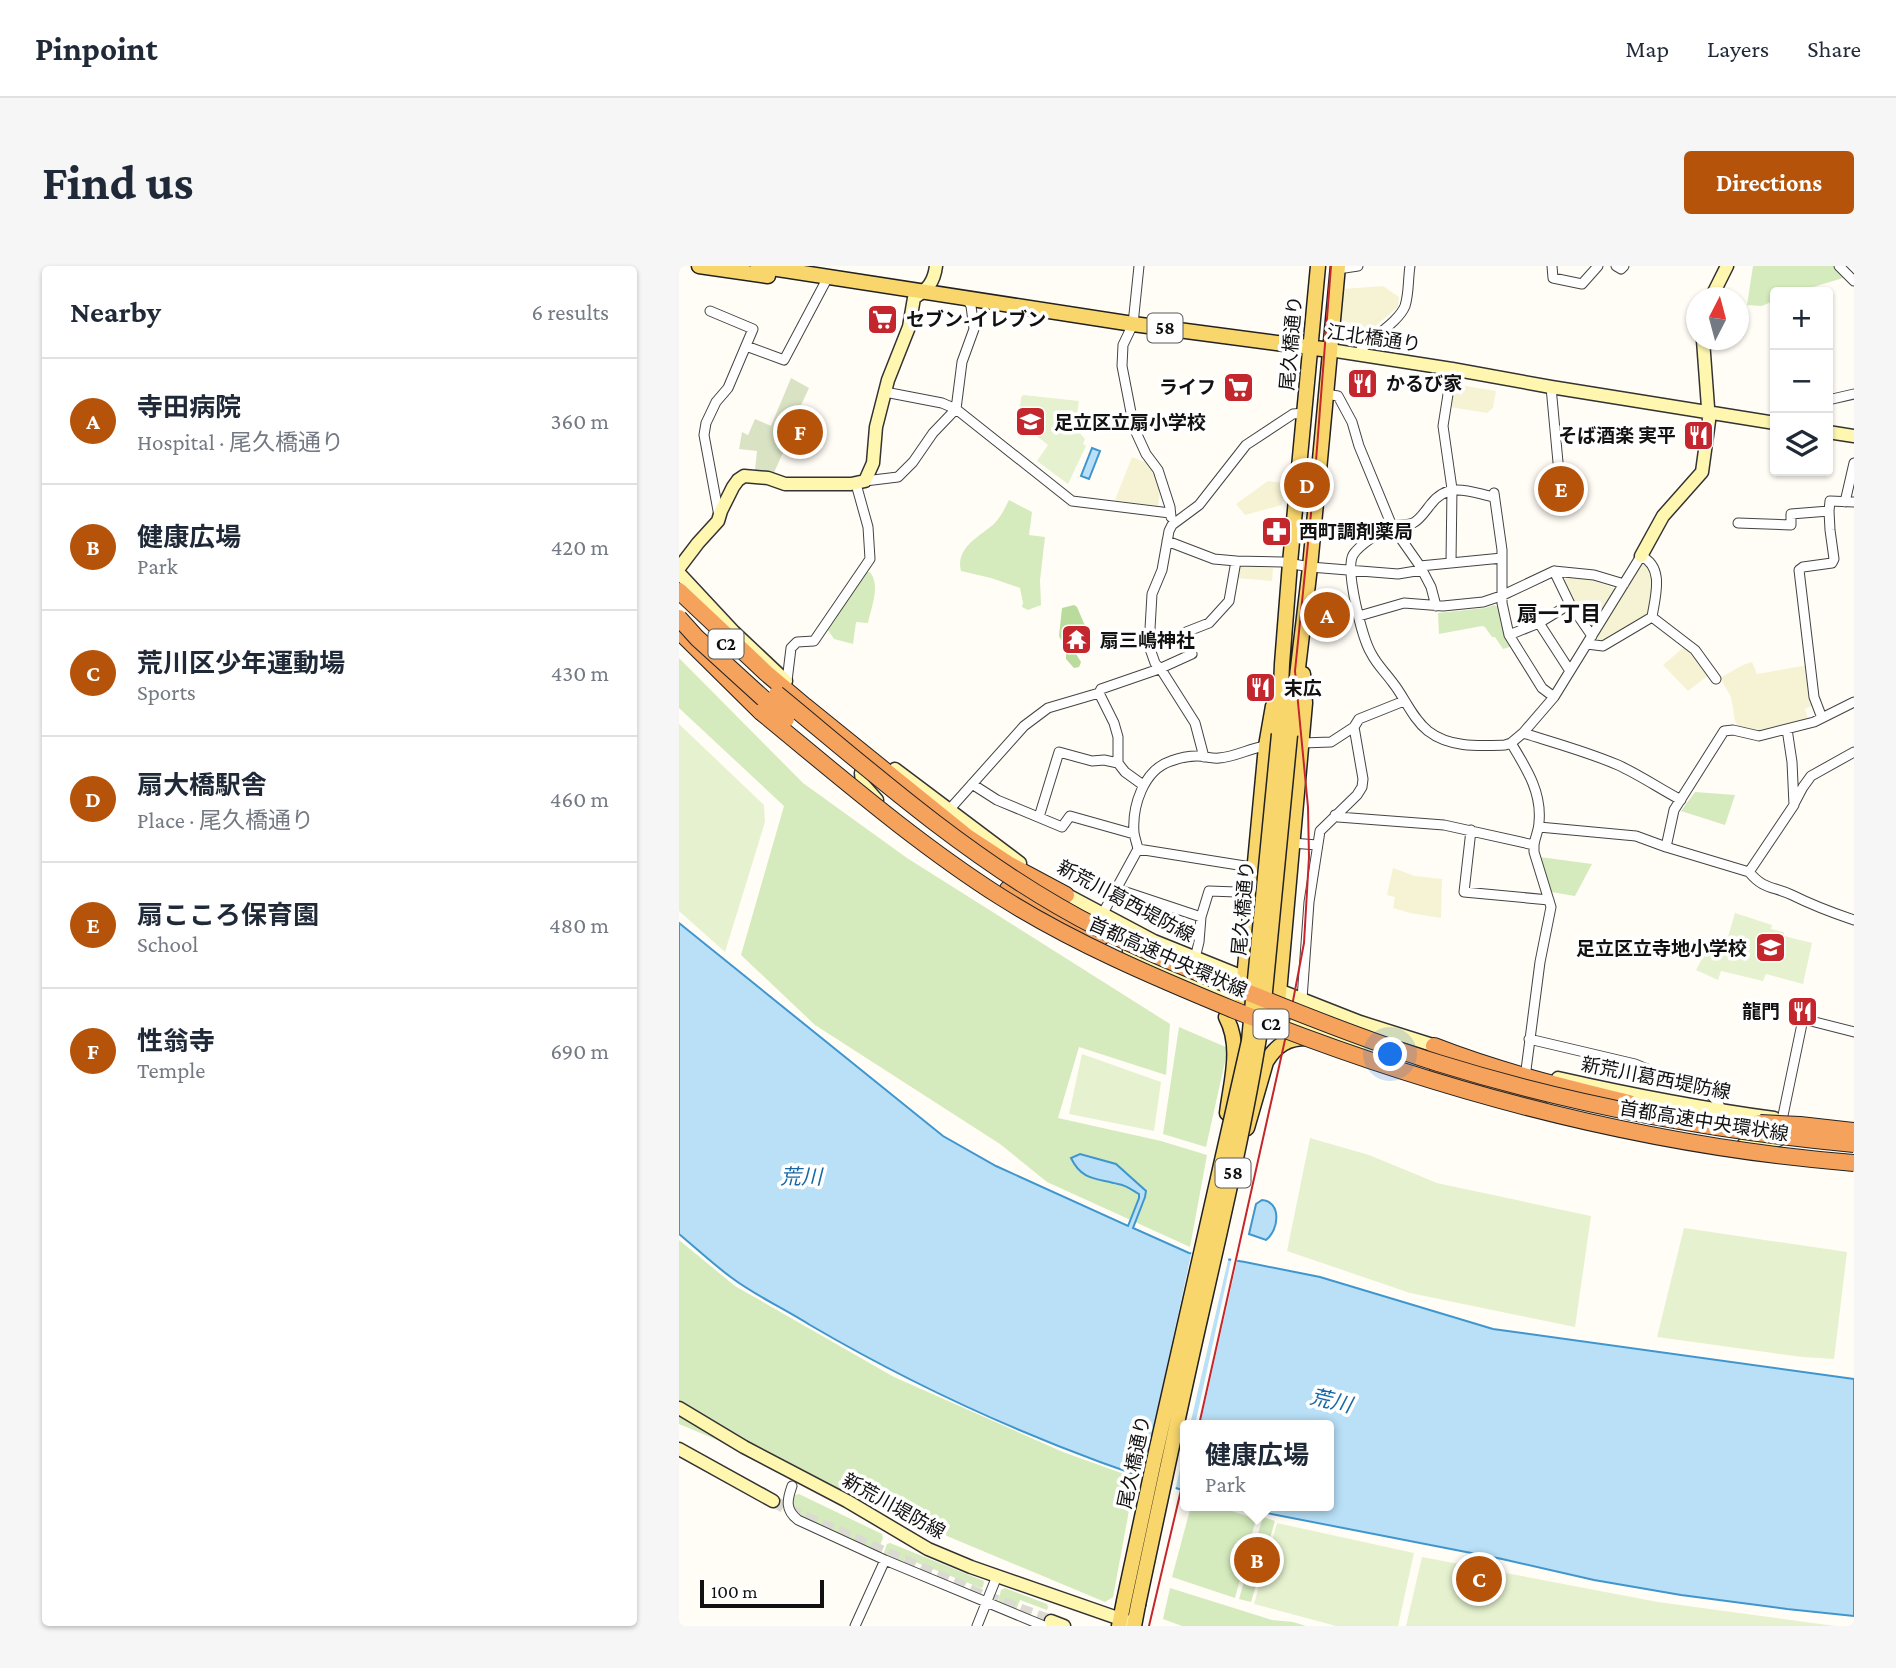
<!DOCTYPE html>
<html lang="en">
<head>
<meta charset="utf-8">
<style>
	:root { --surface:#fff; --page:#f6f6f7; --text:#1f2937; --muted:#747a83; --line:#e0e1e3; --accent:#b45309 }
	body { margin:0; font-family:"Crimson Pro","Noto Sans JP",serif; background:var(--page); color:var(--text) }
	.controls { position:absolute; right:21px; top:21px; display:grid; overflow:hidden; border-radius:7px; box-shadow:0 2px 5px #0004 }
	.controls button { width:63px; height:63px; display:grid; place-items:center; padding:0; border:0; border-bottom:2px solid var(--line); background:var(--surface); color:var(--text); font:35px sans-serif }
	.compass { position:absolute; left:1007px; top:21px; width:63px; height:63px; border-radius:50%; background:var(--surface); box-shadow:0 2px 5px #0004; rotate:6deg }
	.scale { position:absolute; left:21px; bottom:18px; width:124px; box-sizing:border-box; padding-left:7px; border:4px solid #111; border-top:0; font-size:19px; line-height:24px; white-space:nowrap; color:#111; -webkit-text-stroke:5px #fff; paint-order:stroke }
	.you { position:absolute; left:712px; top:789px; width:24px; height:24px; margin:-18px; border:5px solid #fff; border-radius:50%; background:#1a73e8; box-shadow:0 0 0 10px #1a73e833 }
	.badge { display:grid; place-items:center; width:46px; height:46px; border-radius:50%; background:var(--accent); color:#fff; font-size:23px; font-weight:700 }
	.pin { position:absolute; translate:-50% -50%; border:4px solid #fff; box-shadow:0 2px 7px #0006 }
	.popup { position:absolute; left:501px; top:1154px; width:154px; height:91px; box-sizing:border-box; display:grid; place-content:center; border-radius:7px; background:var(--surface); filter:drop-shadow(0 2px 5px #0005); font-size:23px; white-space:nowrap; color:var(--muted) }
	.popup b { font-size:26px; color:var(--text) }
	.popup::after { content:''; position:absolute; left:50%; top:100%; margin-left:-14px; border:14px solid transparent; border-top-color:var(--surface) }
	.list { margin:0; padding:0; list-style:none }
	h2 { display:flex; justify-content:space-between; align-items:center; height:91px; margin:0; padding:0 28px; font-size:30px }
	h2 small { font-size:23px; font-weight:400; color:var(--muted) }
	.list li { display:grid; grid-template-columns:46px 1fr auto; gap:21px; align-items:center; box-sizing:border-box; height:126px; padding:0 28px; border-top:2px solid var(--line) }
	.list b { display:block; font-size:26px; white-space:nowrap }
	.list p { margin:0; font-size:23px; white-space:nowrap; color:var(--muted) }
	.list em { font-size:23px; font-style:normal; color:var(--muted) }
	.icon { flex:none; width:38px; height:38px; fill:none; stroke:currentColor; stroke-width:2; stroke-linecap:round; stroke-linejoin:round }
	.map { position:relative; flex:none; width:1175px; height:1360px; overflow:hidden; border-radius:7px }
	header { display:flex; align-items:center; gap:42px; box-sizing:border-box; height:98px; padding:0 35px; background:var(--surface); border-bottom:2px solid var(--line) }
	header strong { font-size:33px }
	nav { display:flex; gap:38px; margin-inline-start:auto; font-size:24px }
	.intro { display:flex; align-items:center; justify-content:space-between; box-sizing:border-box; height:168px; padding:0 42px }
	h1 { margin:0; font-size:49px }
	.button { padding:18px 32px; border-radius:7px; background:var(--accent); color:#fff; font-size:24px; font-weight:700 }
	main { display:flex; gap:42px; padding:0 42px }
	aside { flex:1; background:var(--surface); border-radius:7px; box-shadow:0 2px 5px #0004 }
	.map>svg:first-child { display:block }
	.farmland { fill:#f6f3d4 }
	.green { fill:#d5ebbd }
	.forest { fill:#b9dc9c }
	.cemetery { fill:#d9e3c4 }
	.pitch { fill:#e6f2cf }
	.water { fill:#b9e0f7; stroke:#3f96cf; stroke-width:2 }
	.pier { fill:#fffdf5 }
	.lines { fill:none; stroke-linecap:round; stroke-linejoin:round }
	.secondary-tunnel { stroke:#dbdad3; stroke-width:12; stroke-dasharray:12 6; stroke-linecap:butt }
	.street-casing { stroke:#444; stroke-width:11 }
	.secondary-casing { stroke:#333; stroke-width:15 }
	.primary-casing { stroke:#222; stroke-width:17 }
	.highway-casing { stroke:#222; stroke-width:18 }
	.street { stroke:#fff; stroke-width:9 }
	.secondary { stroke:#fff6b0; stroke-width:12 }
	.primary { stroke:#f9d66b; stroke-width:14 }
	.highway { stroke:#f5a25d; stroke-width:16 }
	.tram { stroke:#c4262e; stroke-width:2 }
	.primary-bridge-casing { stroke:#222; stroke-width:17; stroke-linecap:butt }
	.highway-bridge-casing { stroke:#222; stroke-width:18; stroke-linecap:butt }
	.primary-bridge { stroke:#f9d66b; stroke-width:14 }
	.highway-bridge { stroke:#f5a25d; stroke-width:16 }
	.labels { text-anchor:middle; dominant-baseline:central; stroke-width:7; stroke-linejoin:round; paint-order:stroke }
	.shield { fill:#fff; stroke:#585858; stroke-width:2 }
	.shield-label { font-size:18px; font-weight:bold; fill:#111 }
	.poi-label { font-size:19px; font-weight:bold; fill:#111; stroke:#fff; text-anchor:start }
	.street-label { font-size:19px; fill:#111; stroke:#fff }
	.neighbourhood-label { font-size:21px; font-weight:bold; fill:#111; stroke:#fff }
	.water-label { font-size:21px; font-style:italic; fill:#1768a6; stroke:#fff }
</style>
</head>
<body>
<header>
<strong>Pinpoint</strong>
<nav><a>Map</a><a>Layers</a><a>Share</a></nav>
</header>
<div class="intro"><h1>Find us</h1><a class="button">Directions</a></div>
<main>
<aside>
<h2>Nearby<small>6 results</small></h2>
<ul class="list">
<li><span class="badge">A</span><div><b>寺田病院</b><p>Hospital · 尾久橋通り</p></div><em>360 m</em></li>
<li><span class="badge">B</span><div><b>健康広場</b><p>Park</p></div><em>420 m</em></li>
<li><span class="badge">C</span><div><b>荒川区少年運動場</b><p>Sports</p></div><em>430 m</em></li>
<li><span class="badge">D</span><div><b>扇大橋駅舎</b><p>Place · 尾久橋通り</p></div><em>460 m</em></li>
<li><span class="badge">E</span><div><b>扇こころ保育園</b><p>School</p></div><em>480 m</em></li>
<li><span class="badge">F</span><div><b>性翁寺</b><p>Temple</p></div><em>690 m</em></li>
</ul>
</aside>
<div class="map">
<svg width="1175" height="1360" viewBox="0 0 1175 1360">
	<rect width="100%" height="100%" fill="#fffdf5"/>
	<!-- farmland -->
	<path class="farmland" d="M704,20L720,31L719,41L680,74L671,57L662,54L664,23Z
		M775,118L817,125L814,142L808,147L771,141Z
		M453,191L471,198L476,207L481,225L479,240L436,234Z
		M589,215L605,217L603,239L566,249L557,238Z
		M964,296H966L973,307L974,318L969,349L925,376L920,375L918,371Z
		M559,299L594,302L593,315L558,312Z
		M887,311L913,314L935,322L937,325L916,361H911L894,334L885,315Z
		M1005,381L1017,392L1031,408L1009,425L984,399Z
		M1073,396L1078,408L1129,399L1135,439L1126,443L1130,455L1081,467L1059,460L1056,455L1052,431L1041,412L1064,399Z
		M714,602L736,610L763,613L762,652L731,647L714,642L716,631L708,629Z"/>
	<!-- green -->
	<path class="green" d="M1074,0H1156L1167,11L1118,26H1096V34L1083,40L1068,39Z
		M330,234L353,246L350,269L366,271L361,314L362,339L349,344L343,341L344,337L341,322L312,312L282,305C276,282 301,270 315,258C321,252 326,242 330,234Z
		M187,306H191C202,320 192,341 189,357L177,356L174,378L155,373L149,364Z
		M815,339L819,341L827,371L834,380L824,383L816,371H813L806,361L803,360L760,368L759,347L806,342Z
		M0,392L124,517L228,592L491,758L487,809L400,781L379,852L482,875L528,889L511,981L368,916L321,878L136,759L62,689L105,540L0,442Z
		M1016,526L1056,529L1046,559L1002,545Z
		M861,591L913,598L896,630L872,626Z
		M500,761L549,782L527,881L484,868Z
		M0,974L56,1020L215,1111L384,1186L456,1212L434,1331L426,1336L0,1158Z
		M120,1228L203,1268L204,1272L199,1284L196,1285L119,1249L113,1239L116,1229Z
		M512,1240H538L577,1253L556,1332L493,1311Z
		M584,1251L596,1255L572,1336L560,1333Z
		M211,1277L305,1315L304,1321L302,1322L226,1292L224,1297L204,1289L208,1278Z
		M326,1322L368,1338L369,1341L368,1344L341,1334L337,1344L319,1337L322,1324Z
		M491,1322L593,1354L614,1356L627,1360H503L484,1353Z"/>
	<!-- forest -->
	<path class="forest" d="M395,339L398,341L413,376L409,379L394,383L402,396L400,401L395,402L387,393V375L382,374L380,370L383,342Z"/>
	<!-- cemetery -->
	<path class="cemetery" d="M112,112L130,122L107,171L110,173L94,209L76,204L78,185L60,183L63,166L69,169L76,153L92,160Z"/>
	<!-- pitch -->
	<path class="pitch" d="M344,129L400,135L396,162L406,173L404,178L407,180L389,218L358,195L369,179L340,156L342,132Z
		M0,458L85,539L86,556L46,686L0,645Z
		M1056,647L1093,659L1092,663L1105,666V670L1133,677L1124,718L1087,708L1084,715L1042,705L1039,714L1017,704L1025,689L1029,677L1046,681Z
		M403,788L482,816L475,865L390,848Z
		M631,872L690,889L758,917L912,950L896,1061L731,1027L608,985Z
		M1005,962L1168,986L1155,1093L1123,1091L978,1071Z
		M598,1257L735,1287L719,1360H657L575,1338Z
		M743,1291L979,1336L1156,1360H727Z"/>
	<!-- water -->
	<path class="water" d="M413,182L421,185L410,213L402,210Z
		M0,657L264,870L317,900L449,960L460,932V928C453,924 447,919 439,918C418,912 403,915 392,892L401,888L437,898L467,925L466,931L454,962L510,987L566,996L641,1011L814,1063L1175,1113V1350L1108,1343L1002,1329L915,1314L823,1293L567,1243L555,1240H650V1159H506V1225C376,1184 249,1128 131,1059C106,1043 77,1030 53,1012C35,999 18,983 0,968Z
		M583,934C603,936 600,964 587,974L570,968L577,938Z"/>
	<!-- pier -->
	<path class="pier" d="M513,984L550,990L511,1159H506V1181L496,1225L463,1215Z
		M553,990L559,991L521,1159H516Z"/>
	<g class="lines">
		<!-- secondary-tunnel -->
		<path class="secondary-tunnel" d="M94,1235L114,1246L302,1329L372,1355"/>
		<defs>
			<path id="street" d="M460,0L454,58L444,79L443,100L455,162L467,188L479,204L491,241L492,251
				M873,0L874,12L903,18L919,0
				M937,0L942,3L945,0
				M1160,0L1175,15
				M659,3L679,0
				M31,45L74,63L49,122L37,136L27,157L25,169L40,250
				M67,80L105,94L149,11
				M678,88C691,72 719,57 726,40C730,28 729,12 731,0
				M872,121L880,207
				M206,126L263,137L277,143L393,235L491,247
				M647,128L659,130L673,156L680,180L713,260L741,300L752,321L757,340
				M1149,134L1175,128
				M186,215L219,211L234,196L254,167L277,143L283,96L295,63L292,40L286,30
				M815,227L823,284V337L830,369L863,422L875,431
				M815,231C791,226 770,215 752,238C747,244 741,254 734,257C727,260 719,258 713,260C703,264 679,280 674,289C666,304 683,372 692,387C698,399 707,407 714,417C726,432 733,452 749,465C771,482 800,480 826,479L832,477
				M1166,236L1175,197
				M1059,257L1112,259V248L1150,245
				M488,275L535,293L557,295L603,296L631,301L719,308L743,304
				M772,296L773,223L764,160L773,103
				M741,300L823,292
				M875,305L891,338L913,370
				M680,350L725,337L764,340L804,336L822,330L875,305L915,309L945,318
				M973,351L1016,384L1037,413
				M860,357L891,405
				M830,369L860,357L891,338
				M108,415L112,382L118,376L135,375L191,293L189,261L177,218
				M420,427L435,457L439,471V497L446,506L464,519
				M1143,452L1135,431L1120,304L1124,301L1153,297L1155,293L1151,264L1150,245L1151,235L1175,236
				M844,467C876,477 909,486 939,499C961,509 981,523 1002,534
				M623,477L652,476L675,461L680,453L725,435
				M525,491L516,457L483,405L476,397L470,380L473,328L483,304L490,265L493,259L520,239L567,179L614,148L625,147
				M293,518L318,534L383,561L391,550L455,568
				M1115,538L1124,521L1132,510L1175,486
				M270,544L345,460L369,442L420,427L422,423L480,403L513,388L507,366L530,357L550,335L557,295
				M656,549L659,551L765,559L855,579V586L872,641L861,696L847,804
				M360,551L380,486L413,495L425,494L439,497
				M860,561L957,570L987,581L1070,606L1115,539L1113,496L1108,463
				M792,564L785,626L870,634
				M613,577L638,579
				M855,579C856,571 860,564 860,556C863,526 847,502 832,477L844,467L875,431L962,290C986,301 976,331 973,351L924,380L908,378
				M987,581L995,544L1045,465L1054,464L1080,470L1135,456L1175,436
				M459,583L572,601
				M1070,606C1085,624 1094,620 1113,629C1133,639 1154,647 1175,654
				M438,623L522,651
				M424,647L459,583C458,578 456,573 455,567C453,541 464,504 492,495C500,492 510,490 518,490C526,490 532,493 540,492C556,491 571,482 587,480
				M516,692L520,676L522,651L530,625L558,626L566,600
				M623,733L630,636L641,565L678,529L683,521L684,513L675,461
				M850,773L956,798L1032,829L1039,836L1042,845
				M1102,859L1124,753L1175,766
				M113,1220C108,1234 106,1244 119,1254L206,1294L365,1360
				M176,1360L206,1294
				M298,1360L318,1310"/>
			<path id="secondary" d="M1032,32L1048,0
				M651,84L773,103L872,121L1096,157
				M1149,166L1175,170
				M962,290L984,250L1023,206L1030,155L1024,74
				M0,302L19,277L39,255L42,245L54,221L59,214L65,210L89,212L106,218H172L186,215L194,197L197,161L209,114L230,61L235,32C249,23 255,16 257,0
				M0,307L55,366L107,415
				M216,503L341,597
				M182,507L183,517L198,534
				M379,624L475,675L572,714
				M450,685C534,727 623,760 712,790
				M592,721L681,756L763,782
				M879,812C950,828 1022,842 1095,852
				M1065,878H1079L1099,874
				M0,1142L65,1181L168,1235L249,1283L292,1301L450,1356
				M0,1183L94,1235
				M372,1355L385,1360"/>
			<path id="primary" d="M20,0L89,10
				M79,0L454,58L651,84
				M600,468L603,398L611,297L639,0
				M611,469L631,301L659,0
				M563,734L587,480L594,440
				M598,749L626,437L624,408
				M547,751C563,781 552,815 548,847
				M568,862L587,796C597,779 609,772 628,772
				M440,1360L445,1335
				M455,1360L459,1339"/>
			<path id="highway" d="M0,325L87,407L126,440L288,571L329,598L387,629
				M0,365L82,446
				M329,623L379,652L422,671
				M755,780C819,805 884,821 950,837
				M759,805L859,835"/>
		</defs>
		<!-- street casing -->
		<use href="#street" class="street-casing"/>
		<!-- secondary casing -->
		<use href="#secondary" class="secondary-casing"/>
		<!-- primary casing -->
		<use href="#primary" class="primary-casing"/>
		<!-- highway casing -->
		<use href="#highway" class="highway-casing"/>
		<!-- street -->
		<use href="#street" class="street"/>
		<!-- secondary -->
		<use href="#secondary" class="secondary"/>
		<!-- primary -->
		<use href="#primary" class="primary"/>
		<!-- highway -->
		<use href="#highway" class="highway"/>
		<!-- tram -->
		<path class="tram" d="M520,1159L610,756L625,677L630,591L629,541L616,405L636,208L652,0
			M470,1360L506,1207"/>
		<defs>
			<path id="primary-bridge" d="M445,1335L475,1195L570,775L600,468
				M459,1339C481,1235 503,1131 527,1027C548,934 570,840 584,746L611,469"/>
			<path id="highway-bridge" d="M0,352L18,372L107,453
				M98,428C188,502 277,581 379,640C442,677 511,704 580,731C639,755 698,778 759,797C894,839 1035,865 1175,878
				M82,446C160,510 237,577 322,631C395,677 475,711 555,744C754,824 961,880 1175,897
				M1081,857L1121,859L1175,865"/>
		</defs>
		<!-- primary-bridge casing -->
		<use href="#primary-bridge" class="primary-bridge-casing"/>
		<!-- highway-bridge casing -->
		<use href="#highway-bridge" class="highway-bridge-casing"/>
		<!-- primary-bridge -->
		<use href="#primary-bridge" class="primary-bridge"/>
		<!-- highway-bridge -->
		<use href="#highway-bridge" class="highway-bridge"/>
	</g>
	<!-- icons -->
	<defs>
		<symbol id="supermarket-square" viewBox="-11 -11 22 22"><rect x="-9" y="-9" width="18" height="18" rx="4" fill="#c4262e" stroke="#fff"/><path d="M-6-5.5h2.5l.6 2H6L4.5 2H-2.5L-4.4-4H-6ZM-1.5 3.2a1.3 1.3 0 1 0 .1 0ZM3 3.2a1.3 1.3 0 1 0 .1 0Z" fill="#fff"/></symbol>
		<symbol id="restaurant-square" viewBox="-11 -11 22 22"><rect x="-9" y="-9" width="18" height="18" rx="4" fill="#c4262e" stroke="#fff"/><path d="M-5-6h1v4h1v-4h1v4h1v-4h1v5L-1.5 .5V6h-2V.5L-5-1ZM5-6V6H3V1.5H1.5Q1.5-4 5-6Z" fill="#fff"/></symbol>
		<symbol id="school-square" viewBox="-11 -11 22 22"><rect x="-9" y="-9" width="18" height="18" rx="4" fill="#c4262e" stroke="#fff"/><path d="M0-5L7-2L0 1L-7-2ZM-4 1L0 2.5L4 1V4Q0 6-4 4Z" fill="#fff"/></symbol>
		<symbol id="pharmacy-square" viewBox="-11 -11 22 22"><rect x="-9" y="-9" width="18" height="18" rx="4" fill="#c4262e" stroke="#fff"/><path d="M-2-6h4v4h4v4h-4v4h-4v-4h-4v-4h4Z" fill="#fff"/></symbol>
		<symbol id="temple-square" viewBox="-11 -11 22 22"><rect x="-9" y="-9" width="18" height="18" rx="4" fill="#c4262e" stroke="#fff"/><path d="M0-6L5-2H3V0L6.5 2.5H4V6H1.5V3h-3V6H-4V2.5H-6.5L-3 0V-2H-5Z" fill="#fff"/></symbol>
	</defs>
	<g fill-rule="evenodd">
		<use href="#supermarket-square" x="186" y="36" width="35" height="35"/>
		<use href="#restaurant-square" x="666" y="100" width="35" height="35"/>
		<use href="#supermarket-square" x="542" y="104" width="35" height="35"/>
		<use href="#school-square" x="334" y="138" width="35" height="35"/>
		<use href="#restaurant-square" x="1002" y="152" width="35" height="35"/>
		<use href="#pharmacy-square" x="580" y="248" width="35" height="35"/>
		<use href="#temple-square" x="380" y="356" width="35" height="35"/>
		<use href="#restaurant-square" x="564" y="404" width="35" height="35"/>
		<use href="#school-square" x="1074" y="664" width="35" height="35"/>
		<use href="#restaurant-square" x="1106" y="728" width="35" height="35"/>
	</g>
	<g class="labels">
		<!-- shield labels -->
		<g class="shield">
			<rect x="468.5" y="47.5" width="35" height="29" rx="5"/>
			<rect x="29.5" y="363.5" width="35" height="29" rx="5"/>
			<rect x="574.5" y="743.5" width="35" height="29" rx="5"/>
			<rect x="536.5" y="892.5" width="35" height="29" rx="5"/>
		</g>
		<g class="shield-label">
			<text x="486" y="62">58</text>
			<text x="47" y="378">C2</text>
			<text x="592" y="758">C2</text>
			<text x="554" y="907">58</text>
		</g>
		<!-- poi labels -->
		<g class="poi-label">
			<text x="227" y="53">セブン-イレブン</text>
			<text x="707" y="117">かるび家</text>
			<text x="537" y="121" text-anchor="end">ライフ</text>
			<text x="375" y="156">足立区立扇小学校</text>
			<text x="997" y="169" text-anchor="end">そば酒楽 実平</text>
			<text x="620" y="265">西町調剤薬局</text>
			<text x="421" y="374">扇三嶋神社</text>
			<text x="605" y="422">末広</text>
			<text x="1068" y="682" text-anchor="end">足立区立寺地小学校</text>
			<text x="1101" y="745" text-anchor="end">龍門</text>
		</g>
		<!-- street labels -->
		<g class="street-label">
			<text transform="translate(695 72) rotate(8)">江北橋通り</text>
			<text transform="translate(612 77) rotate(-85)">尾久橋通り</text>
			<text transform="translate(447 635) rotate(28)">新荒川葛西堤防線</text>
			<text transform="translate(564 642) rotate(-85)">尾久橋通り</text>
			<text transform="translate(489 691) rotate(24)">首都高速中央環状線</text>
			<text transform="translate(977 812) rotate(11)">新荒川葛西堤防線</text>
			<text transform="translate(1025 855) rotate(9)">首都高速中央環状線</text>
			<text transform="translate(455 1196) rotate(-78)">尾久橋通り</text>
			<text transform="translate(215 1240) rotate(29)">新荒川堤防線</text>
		</g>
		<!-- neighbourhood labels -->
		<g class="neighbourhood-label">
			<text x="880" y="348">扇一丁目</text>
		</g>
		<!-- water labels -->
		<g class="water-label">
			<text x="122" y="911">荒川</text>
			<text transform="translate(652 1135) rotate(13)">荒川</text>
		</g>
	</g>
</svg>
<div class="controls">
<button>+</button>
<button>−</button>
<button><svg class="icon" aria-label="layers" viewBox="0 0 24 24"><path d="M12 4l9 5-9 5-9-5zM3 14l9 5 9-5"/></svg></button>
</div>
<svg class="compass" viewBox="-18 -18 36 36"><path d="M0-13l5 13h-10z" fill="#e53935"/><path d="M0 13l5-13h-10z" fill="#747a83"/></svg>
<div class="scale">100 m</div>
<div class="you"></div>
<div class="pin badge" style="left:648px;top:349px">A</div>
<div class="pin badge" style="left:578px;top:1294px">B</div>
<div class="popup"><b>健康広場</b>Park</div>
<div class="pin badge" style="left:800px;top:1313px">C</div>
<div class="pin badge" style="left:628px;top:219px">D</div>
<div class="pin badge" style="left:882px;top:223px">E</div>
<div class="pin badge" style="left:121px;top:166px">F</div>
</div>
</main>
</body>
</html>
